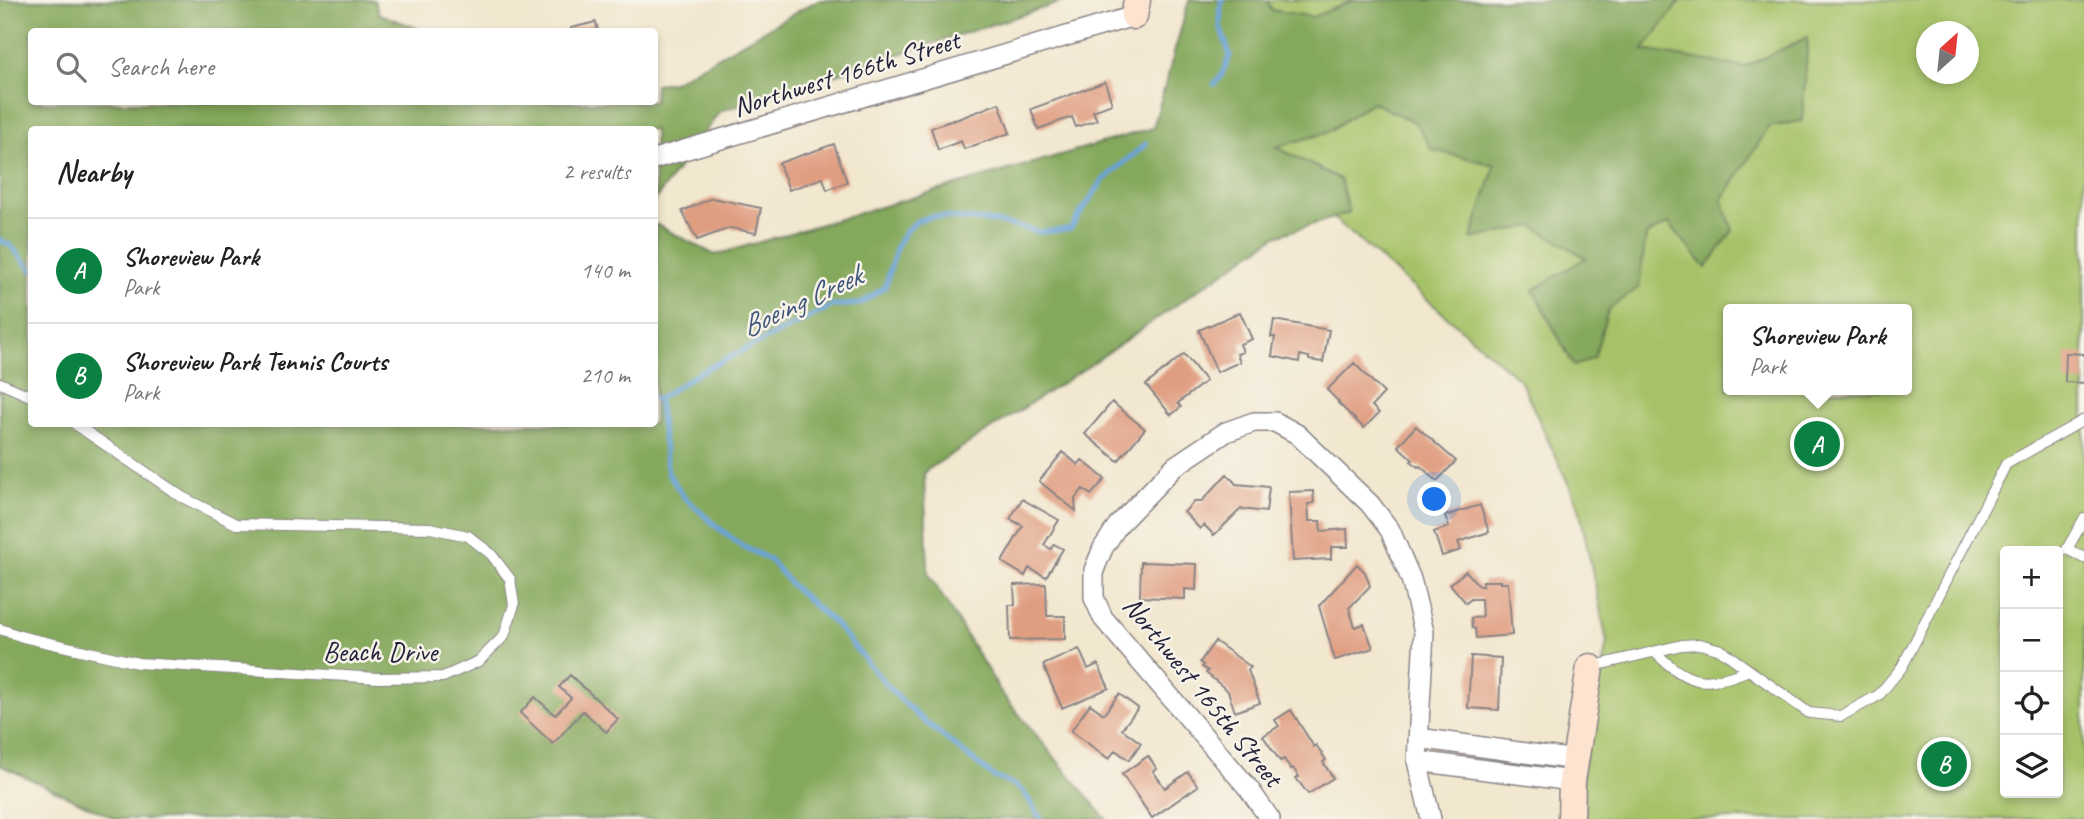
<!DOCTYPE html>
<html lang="en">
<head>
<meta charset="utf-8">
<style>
	:root { --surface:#fff; --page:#f6f6f6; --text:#222; --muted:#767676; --line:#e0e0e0; --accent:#0b8043 }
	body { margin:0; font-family:Caveat,sans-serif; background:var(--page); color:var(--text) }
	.controls { position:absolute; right:21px; bottom:21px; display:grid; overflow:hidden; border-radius:7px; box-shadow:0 4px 10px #0003 }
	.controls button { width:63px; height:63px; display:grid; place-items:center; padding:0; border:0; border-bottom:2px solid var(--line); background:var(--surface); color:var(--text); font:35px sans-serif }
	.compass { position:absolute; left:1916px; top:21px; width:63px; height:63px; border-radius:50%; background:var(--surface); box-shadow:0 4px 10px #0003; rotate:27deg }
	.you { position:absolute; left:1435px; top:500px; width:24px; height:24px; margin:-18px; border:5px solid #fff; border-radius:50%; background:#1a73e8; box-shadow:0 0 0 10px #1a73e833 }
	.badge { display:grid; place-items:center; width:46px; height:46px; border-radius:50%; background:var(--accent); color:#fff; font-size:23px; font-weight:700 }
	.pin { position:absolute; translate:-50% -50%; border:4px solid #fff; box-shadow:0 2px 7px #0006 }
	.popup { position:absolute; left:1723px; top:304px; width:189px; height:91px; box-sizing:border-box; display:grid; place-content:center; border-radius:7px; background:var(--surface); filter:drop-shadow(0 2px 5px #0005); font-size:23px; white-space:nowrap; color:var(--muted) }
	.popup b { font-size:26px; color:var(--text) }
	.popup::after { content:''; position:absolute; left:50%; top:100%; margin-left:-14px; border:14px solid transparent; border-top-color:var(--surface) }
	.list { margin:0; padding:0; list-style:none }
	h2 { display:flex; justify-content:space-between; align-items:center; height:91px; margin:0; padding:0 28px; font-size:30px }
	h2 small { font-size:23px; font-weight:400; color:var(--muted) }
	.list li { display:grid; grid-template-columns:46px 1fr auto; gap:21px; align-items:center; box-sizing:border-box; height:105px; padding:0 28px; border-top:2px solid var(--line) }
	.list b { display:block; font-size:26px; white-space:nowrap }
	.list p { margin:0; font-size:23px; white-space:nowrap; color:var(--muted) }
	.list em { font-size:23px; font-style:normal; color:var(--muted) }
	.icon { flex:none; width:38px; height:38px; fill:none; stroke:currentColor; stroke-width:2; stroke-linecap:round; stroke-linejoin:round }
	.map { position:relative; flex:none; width:2084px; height:819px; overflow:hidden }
	.search { position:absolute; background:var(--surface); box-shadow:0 4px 10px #0003; left:28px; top:28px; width:630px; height:77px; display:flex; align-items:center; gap:18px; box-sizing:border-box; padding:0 24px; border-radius:7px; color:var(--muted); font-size:26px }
	.panel { position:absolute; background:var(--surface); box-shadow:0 4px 10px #0003; left:28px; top:126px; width:630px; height:301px; border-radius:7px }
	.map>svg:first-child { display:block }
	.green { fill:#a6c268; stroke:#647252; stroke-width:2; fill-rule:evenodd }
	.forest { fill:#84a85c; stroke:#53654c; stroke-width:2 }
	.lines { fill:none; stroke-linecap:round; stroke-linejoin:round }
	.stream { stroke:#69a3d8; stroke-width:5 }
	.building { fill:#e09e81 }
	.lane-casing { stroke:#8a8485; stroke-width:12 }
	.street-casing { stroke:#8a8485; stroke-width:22 }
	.secondary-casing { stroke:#8a8485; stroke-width:29 }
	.lane { stroke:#fff; stroke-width:10 }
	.street { stroke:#fff; stroke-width:19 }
	.secondary { stroke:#fde4d1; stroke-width:26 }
	.labels { text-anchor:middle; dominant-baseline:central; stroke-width:5; stroke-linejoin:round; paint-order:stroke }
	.street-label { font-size:28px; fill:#22223b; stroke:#f7f3e8 }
	.water-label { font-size:30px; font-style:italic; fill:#3e567a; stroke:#f7f3e8 }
</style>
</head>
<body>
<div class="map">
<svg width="2084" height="819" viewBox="0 0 2084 819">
	<rect width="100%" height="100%" fill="#f7f3e8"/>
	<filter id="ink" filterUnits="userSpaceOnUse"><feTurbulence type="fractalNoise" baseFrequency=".0143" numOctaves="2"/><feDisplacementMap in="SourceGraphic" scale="14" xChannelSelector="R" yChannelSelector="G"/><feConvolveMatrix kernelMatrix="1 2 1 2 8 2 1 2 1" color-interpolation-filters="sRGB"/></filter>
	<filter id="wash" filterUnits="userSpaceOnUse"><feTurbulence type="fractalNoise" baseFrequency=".00686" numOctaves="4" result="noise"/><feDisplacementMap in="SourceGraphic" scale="28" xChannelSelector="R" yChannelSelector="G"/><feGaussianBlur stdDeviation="1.57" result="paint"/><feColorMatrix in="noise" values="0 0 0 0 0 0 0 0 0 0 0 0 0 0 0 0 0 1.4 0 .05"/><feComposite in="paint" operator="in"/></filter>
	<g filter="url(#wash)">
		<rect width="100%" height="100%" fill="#f2e7cf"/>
		<!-- green -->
		<path class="green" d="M1261,0H2084V819H1586L1582,773L1607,642L1579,507L1521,381L1194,97ZM1926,32H1968V74H1926ZM1728,309H1906V390H1728ZM2005,551H2058V793H2005Z"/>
		<!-- forest -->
		<path class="forest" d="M0,0H374L379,14L425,31L32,32V102H654L655,84L673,82L818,0H1069L720,111L655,200L654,130H32V424H654L655,224L715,255L1153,128L1189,0H1267L1272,10L1313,17L1354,0H1681L1643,50L1744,67L1808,37L1802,121L1769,127L1722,200L1733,230L1706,268L1669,223L1646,235L1639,287L1608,310L1594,358L1574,366L1533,290L1586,258L1533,226L1471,239L1495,165L1432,150L1416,123L1372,102L1326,133L1276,147L1340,179L1349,213L1276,236L1090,365L924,472L928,573L1002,694L1106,819H116L0,765Z"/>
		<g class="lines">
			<!-- stream -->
			<path class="stream" d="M1214,84L1220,78L1230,55L1220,26L1221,2L1223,0
				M0,240L10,245L32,270
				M654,399H658L698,373L832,306L860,304L885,287L897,246L905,232L917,221L933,216L996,222L1040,232L1070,229L1103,180L1146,144
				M658,399L668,473L683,496L716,526L741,545L770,560L793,587L835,624L889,688L918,716L994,777L1012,784L1023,791L1041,819"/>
		</g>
		<g id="blocks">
			<!-- building -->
			<path class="building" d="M596,22L598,32H571V28Z
				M1105,82L1112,104L1093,111L1097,120L1076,127L1072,117L1038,129L1031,109Z
				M999,103L1010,133L964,149L961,141L938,150L931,128L953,120V121Z
				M834,144L847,182L827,190L823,178L789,190L779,163Z
				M712,198L761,208L756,233L730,228L697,240L682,211Z
				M1240,312L1252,339L1240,344L1243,352L1237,354L1240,362L1217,372L1199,330Z
				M1274,320L1329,330L1323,362L1309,360V357L1300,355L1299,362L1272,356L1275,337H1271Z
				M2066,353L2084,354V383L2065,382Z
				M1184,354L1206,381L1178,403L1181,407L1171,415L1146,385Z
				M1354,363L1384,393L1372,406L1379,413L1364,428L1338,403L1339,402L1327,390Z
				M1112,402L1145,429L1118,461L1085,434Z
				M1416,426L1456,461L1437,481L1420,466L1418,467L1411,461L1413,460L1398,446Z
				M1063,452L1078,465L1082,460L1105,479L1091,495L1083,489L1075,499L1076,511L1039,481Z
				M1227,474L1236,484L1269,487L1266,512L1241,509L1214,535L1204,525L1200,529L1184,512L1194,502H1201Z
				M1313,491L1314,503L1308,504L1309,521H1320L1321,531L1347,529L1348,547H1331V559L1293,561L1289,492Z
				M1022,499L1059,520L1044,545L1051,549L1054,544L1063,549L1046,577L1029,568L1025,576L1002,562L1023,526L1010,519Z
				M1480,505L1489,532L1458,542L1461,550L1442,556L1434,532L1449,527L1445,516Z
				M1141,562L1197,564L1196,590L1185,589V599L1140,597Z
				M1357,564L1365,572L1370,586L1349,608L1355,627L1364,624L1373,648L1335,660L1319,606Z
				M1466,571L1479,586H1483V581H1500V583H1508L1512,635L1476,638L1475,629L1472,628L1471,618L1482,617L1481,599H1471L1466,603L1450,584Z
				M1046,584L1047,616H1065V639L1010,640L1009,605H1015L1014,585Z
				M1215,641L1251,667L1248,670L1260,703L1235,712L1228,691L1206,673L1208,671L1202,667L1203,665L1200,662Z
				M1079,649L1088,669L1098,664L1109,688L1062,708L1043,665Z
				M1471,656L1501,658L1499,710L1468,708Z
				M570,675L618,719L606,732L583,711L553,744L520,713L535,697L555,715L571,698L559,687Z
				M1119,694L1138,708L1122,729L1141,743L1129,760L1115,750L1109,759L1071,731L1090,704L1104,714Z
				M1291,710L1314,747L1316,745L1326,760L1323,762L1333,778L1308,794L1296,778L1299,777L1293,768L1291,769L1284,759L1280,761L1263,736L1279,726L1275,720Z
				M1148,756L1157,769L1153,771L1165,788L1188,772L1198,786L1152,818L1122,774Z"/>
		</g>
	</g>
	<g filter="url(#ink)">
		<use href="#blocks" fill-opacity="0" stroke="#8a8485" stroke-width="2"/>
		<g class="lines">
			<defs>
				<path id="lane" d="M0,383L32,397
					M2084,519L2067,549L2084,558
					M0,629L23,637L138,663L378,678L443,677L479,661L504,636L514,605L510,579L491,554L468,536L430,528L236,524L182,497L75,424
					M1656,653C1689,686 1707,687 1749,670
					M1590,667L1682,645L1700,644L1721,650L1809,713L1841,716L1879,695L1902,667L2006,464L2084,420"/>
				<path id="street" d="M654,159L1134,16
					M1418,738L1576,760
					M1417,761L1572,781
					M1270,819L1249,789L1103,618L1094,598V570L1103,548L1118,525L1175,466L1226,432L1254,422H1275L1297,434L1370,504L1390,530L1411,579L1424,632L1417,761L1431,819"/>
				<path id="secondary" d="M1134,16L1137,0
					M1571,819L1572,781L1590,667"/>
			</defs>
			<!-- lane casing -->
			<use href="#lane" class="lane-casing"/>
			<!-- street casing -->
			<use href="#street" class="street-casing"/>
			<!-- secondary casing -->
			<use href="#secondary" class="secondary-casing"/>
			<!-- lane -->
			<use href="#lane" class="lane"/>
			<!-- street -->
			<use href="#street" class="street"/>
			<!-- secondary -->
			<use href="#secondary" class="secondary"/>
		</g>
	</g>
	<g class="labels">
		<!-- street labels -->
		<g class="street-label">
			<text transform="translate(846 73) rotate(-17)">Northwest 166th Street</text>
			<text x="380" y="651">Beach Drive</text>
			<text transform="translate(1203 691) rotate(51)">Northwest 165th Street</text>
		</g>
		<!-- water labels -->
		<g class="water-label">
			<text transform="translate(801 301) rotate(-25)">Boeing Creek</text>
		</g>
	</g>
</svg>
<div class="controls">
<button>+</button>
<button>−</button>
<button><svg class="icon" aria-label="locate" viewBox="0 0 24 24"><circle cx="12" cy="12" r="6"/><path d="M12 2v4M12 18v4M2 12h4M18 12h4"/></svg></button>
<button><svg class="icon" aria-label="layers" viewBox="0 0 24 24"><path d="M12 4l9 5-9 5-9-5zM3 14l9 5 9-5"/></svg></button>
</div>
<svg class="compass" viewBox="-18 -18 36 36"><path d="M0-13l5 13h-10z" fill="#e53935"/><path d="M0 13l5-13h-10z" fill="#767676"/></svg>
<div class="you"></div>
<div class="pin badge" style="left:1817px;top:444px">A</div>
<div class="popup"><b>Shoreview Park</b>Park</div>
<div class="pin badge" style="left:1944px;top:764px">B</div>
<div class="search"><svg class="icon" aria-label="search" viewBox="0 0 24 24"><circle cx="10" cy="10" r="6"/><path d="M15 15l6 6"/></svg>Search here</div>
<section class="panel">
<h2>Nearby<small>2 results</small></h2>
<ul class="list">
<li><span class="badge">A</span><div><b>Shoreview Park</b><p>Park</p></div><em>140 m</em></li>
<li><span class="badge">B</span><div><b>Shoreview Park Tennis Courts</b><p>Park</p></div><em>210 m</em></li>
</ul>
</section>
</div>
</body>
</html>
